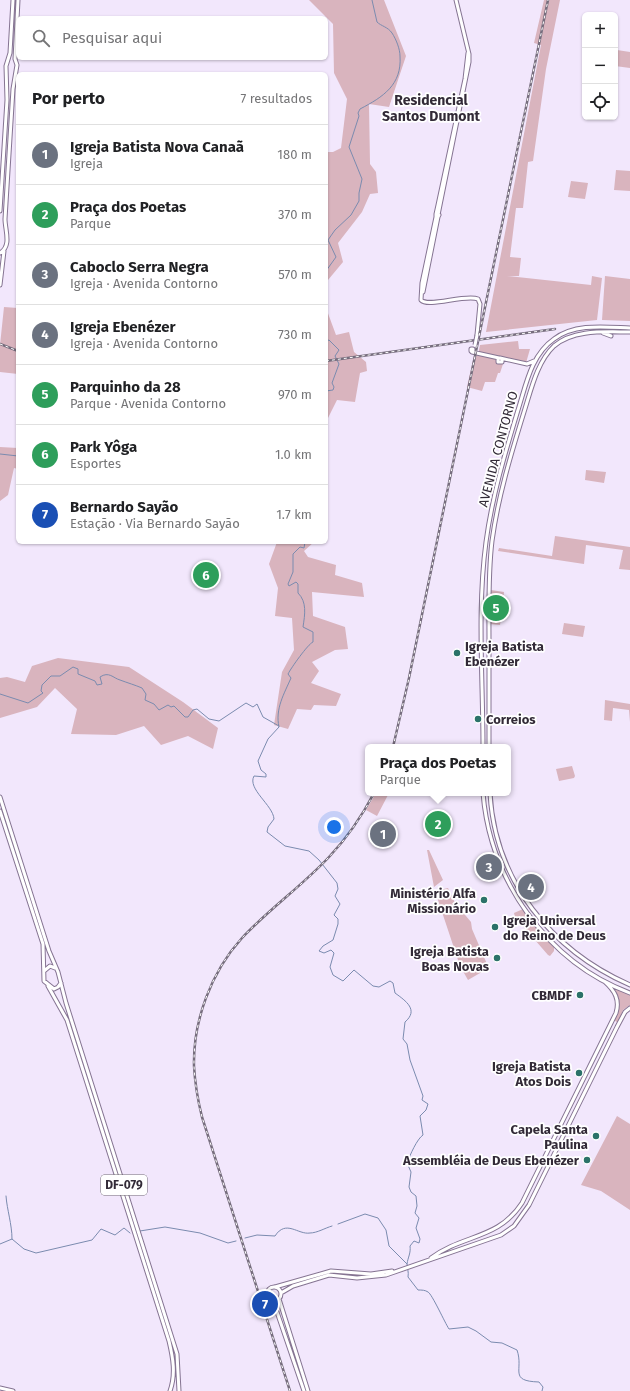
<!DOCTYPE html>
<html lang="pt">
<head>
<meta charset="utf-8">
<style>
	:root { --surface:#fff; --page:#f6f6f6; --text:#202124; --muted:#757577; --line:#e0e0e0; --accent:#2b7269 }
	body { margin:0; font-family:"Fira Sans",sans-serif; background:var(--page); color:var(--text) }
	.controls { position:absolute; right:12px; top:12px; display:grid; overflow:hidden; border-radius:6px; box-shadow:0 1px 3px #0004 }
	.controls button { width:36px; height:36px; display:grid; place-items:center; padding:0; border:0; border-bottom:1px solid var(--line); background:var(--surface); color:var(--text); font:20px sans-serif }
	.you { position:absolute; left:334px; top:827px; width:14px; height:14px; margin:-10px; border:3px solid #fff; border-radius:50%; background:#1a73e8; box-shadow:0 0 0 6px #1a73e833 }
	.badge { display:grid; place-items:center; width:26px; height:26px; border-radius:50%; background:var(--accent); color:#fff; font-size:13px; font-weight:700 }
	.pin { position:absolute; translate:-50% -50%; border:2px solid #fff; box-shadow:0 1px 4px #0006 }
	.popup { position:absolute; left:365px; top:744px; width:146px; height:52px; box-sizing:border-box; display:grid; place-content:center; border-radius:6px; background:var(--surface); filter:drop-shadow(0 1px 3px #0005); font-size:13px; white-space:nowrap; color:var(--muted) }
	.popup b { font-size:15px; color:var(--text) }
	.popup::after { content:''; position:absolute; left:50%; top:100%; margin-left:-8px; border:8px solid transparent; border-top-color:var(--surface) }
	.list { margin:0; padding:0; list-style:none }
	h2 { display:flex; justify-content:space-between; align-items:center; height:52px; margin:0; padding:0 16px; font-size:17px }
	h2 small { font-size:13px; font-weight:400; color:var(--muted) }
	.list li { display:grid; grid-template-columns:26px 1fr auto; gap:12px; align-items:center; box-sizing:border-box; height:60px; padding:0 16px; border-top:1px solid var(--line) }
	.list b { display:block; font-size:15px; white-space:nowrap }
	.list p { margin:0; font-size:13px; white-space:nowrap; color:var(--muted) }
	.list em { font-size:13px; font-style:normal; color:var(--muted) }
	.icon { flex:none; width:22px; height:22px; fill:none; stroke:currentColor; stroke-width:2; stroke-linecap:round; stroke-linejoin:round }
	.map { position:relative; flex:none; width:630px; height:1391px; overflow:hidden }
	.search { position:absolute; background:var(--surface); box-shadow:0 1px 3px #0004; left:16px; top:16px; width:312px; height:44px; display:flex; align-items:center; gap:10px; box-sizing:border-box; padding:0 14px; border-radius:6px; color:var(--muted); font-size:15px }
	.panel { position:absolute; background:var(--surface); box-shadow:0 1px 3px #0004; left:16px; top:72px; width:312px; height:472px; border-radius:6px }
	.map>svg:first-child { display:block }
	.green { fill:#d9b4be }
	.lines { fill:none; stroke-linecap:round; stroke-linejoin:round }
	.stream { stroke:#7b8baf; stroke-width:1 }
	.major-casing { stroke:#857492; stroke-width:5 }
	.major { stroke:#fff; stroke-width:3 }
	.rail-casing { stroke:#766d7d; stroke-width:2.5 }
	.rail { stroke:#fff; stroke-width:1; stroke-dasharray:3; stroke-linecap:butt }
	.major-bridge-casing { stroke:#857492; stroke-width:5; stroke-linecap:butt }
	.major-bridge { stroke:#fff; stroke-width:3 }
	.poi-dot { fill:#2b7269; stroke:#fff; stroke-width:1.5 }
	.labels { text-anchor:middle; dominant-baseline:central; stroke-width:3.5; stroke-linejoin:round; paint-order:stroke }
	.shield { fill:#fff; stroke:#706a73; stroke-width:1 }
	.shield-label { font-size:12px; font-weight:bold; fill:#322a37 }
	.street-label { font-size:13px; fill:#322a37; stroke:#fff }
	.poi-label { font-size:13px; font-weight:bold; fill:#322a37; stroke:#fff; text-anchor:end }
	.neighbourhood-label { font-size:14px; font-weight:bold; fill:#322a37; stroke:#fff }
</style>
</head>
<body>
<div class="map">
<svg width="630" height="1391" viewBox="0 0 630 1391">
	<rect width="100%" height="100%" fill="#f2e7fc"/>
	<!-- green -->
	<path class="green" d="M309,0H384L406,56L389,107L369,104L370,164L376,172L378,193L370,194L362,212L338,243L343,262L328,280L326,299V152H333L341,148L347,99L334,73L333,24Z
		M544,0H560L546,69L533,161L528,162L523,208H516L510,257L521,258L519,276H507L591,285L592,276L602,278L597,320L486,332L541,45L534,43Z
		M617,50L630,52V68L615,66Z
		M616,170L630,171V191L614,190Z
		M571,181L588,183L585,199L568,197Z
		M605,276L630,279V321L602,320Z
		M4,307L18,308V374L0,372V345Z
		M326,308L336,335L349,332L354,352L366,362L367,371L360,373L355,402L337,400L326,422Z
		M518,341L519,349H530L526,363L505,358L500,373H498L495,382H485L482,391L467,387L474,356L478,355L480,345Z
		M0,447L18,448V469L14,468L8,495L0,501Z
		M586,470L606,472L604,483L585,480Z
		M555,536L630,547V570L619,569L623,550L586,545L584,564L498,551L499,548L552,556Z
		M277,542H314L304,551L308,557L336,565L335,575L362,583L364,597L312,592L313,616L345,627L348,649L335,650L312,662L319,671L311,683L341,694L336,706L314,705L311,710L297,709L288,729L274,725L282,672L294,650L292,618L275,616L278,588L269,564Z
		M491,590L504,592L500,625L490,624Z
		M564,623L585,626L583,637L562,634Z
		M58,658L129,667L183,702L218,728L213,749L188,736L161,745L144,726L116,735L71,734L77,709L55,688L37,707L0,718V678L7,677L25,682L32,666Z
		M605,700L630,704V722L629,710L613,708L612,721L604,720Z
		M572,766L575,776L574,778L559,781L556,769Z
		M376,793H384L388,795L377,816L366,810Z
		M429,816H444V833L438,834Z
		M427,850H429L443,880L434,887Z
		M448,888L455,903L471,922L472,929L487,964V969L468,980L460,966L435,891Z
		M523,909L554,946V951L550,956L548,955L515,917L514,913Z
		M614,988L630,994V1005L623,1010L618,1023L614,1020C621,1008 621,1000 614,988Z
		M617,1116L630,1124V1210L601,1191L581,1185Z"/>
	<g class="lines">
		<!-- stream -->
		<path class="stream" d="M326,271L336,257L328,240L335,230L351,215L359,201V193L362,179L349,147L359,116L358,113L360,109C383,97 402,85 400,56C400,49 396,39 392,33C388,27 381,26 377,22L372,0
			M326,331V336
			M326,341L329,340L339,350L335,356L339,364L332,383L334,387L333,390L326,391
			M0,454L18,456
			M305,542L304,548L300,547L293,554V572L288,584L289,586L296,582L298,584V593C307,602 305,614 303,627L313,632V642C308,644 291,668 288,674L291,678C284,694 275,709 279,727L268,739L258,761L261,770L266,774V777L254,776C247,789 273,805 274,819L268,827L267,832L285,846L309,851L319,860L337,883L338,889L335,896L340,904L334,915L338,919V924L333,940L323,946L319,951L324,953L331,950L334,953L330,967L333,975L343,981L354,970L373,986L379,987L390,981L393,983L395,993C406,1001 419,1010 405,1022L403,1039L407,1044L410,1060L423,1096L422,1100L428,1104L426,1110L420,1116L423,1135C417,1139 410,1155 407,1163L411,1172L409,1187L411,1192L416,1196L417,1206L415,1213L419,1218L416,1228L420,1239L419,1243L414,1241L410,1246C411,1253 408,1257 407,1264C407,1268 409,1272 408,1277L418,1290C422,1290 425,1290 428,1292C432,1294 445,1323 449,1329L468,1327L476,1331L491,1342L502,1343L517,1350C524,1370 508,1381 539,1382L543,1387L542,1391
			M0,694L28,703L43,693L41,691L42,685L51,676H60L73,667L78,669V674L95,681L97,685L102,684L100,677C109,671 113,678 120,680C128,683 135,685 142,688L146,694L145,700L154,704L159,710L168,705L171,707L174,706L185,717H188L193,710L197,709L209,719L219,721L246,703L253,707L257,704L263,717L279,726
			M6,1196C7,1210 12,1224 12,1239
			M338,1224L365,1214L378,1218L386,1230L389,1246L407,1264
			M140,1231L165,1227L200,1233L228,1243L236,1241
			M245,1238L257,1235L275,1236C286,1219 298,1235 310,1233C317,1233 325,1228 332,1226
			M0,1244L12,1239L24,1249L36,1253L92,1240L101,1229L115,1235L124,1228L130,1233"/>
		<defs>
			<path id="major" d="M0,211L7,100L6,66L10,53L13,0
				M436,214V217H438L439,215L436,214L438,205L465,79L468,53
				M438,215L469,62V54L456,0
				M436,217L422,283L421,300C428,308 465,294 478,299L480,304L477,335
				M0,253C12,246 5,230 5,219L13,89L17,65L15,59L18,0
				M0,285L4,251
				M423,292L438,217
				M603,333L611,336
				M471,349H473V351H471Z
				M472,352L499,358
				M502,359V362H498V359L500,358L527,364L534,361
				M483,747C483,679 477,609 486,542C492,497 505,453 518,410C526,385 531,355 554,339C575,323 605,327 630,328
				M489,747C489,712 489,676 489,641C489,607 488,574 492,541C498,497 511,454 524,412C531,390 537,362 554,346C574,329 605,332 630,332
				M483,793C490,880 547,962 630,993
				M490,793C495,881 551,950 630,985
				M0,797L49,951L58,972L66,1003L177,1354L179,1391
				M0,811L43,944L44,981L54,989L58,987L61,983
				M44,971L50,966L55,968
				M48,986L67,1020L169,1341C173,1358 176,1374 170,1391
				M431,1258C463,1234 498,1240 522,1203L616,1013C620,1000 615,991 605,982
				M275,1287L331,1271L371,1274L392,1271
				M267 1294a7 7 0 1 1 14 0a7 7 0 1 1-14 0Z
				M281,1293L293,1286L329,1275L357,1278L386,1275L501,1235L514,1226L529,1205L617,1027L625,1012L630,1008
				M279,1299L308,1391
				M271,1301L277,1312L304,1391
				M0,1388L13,1391"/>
		</defs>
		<!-- major casing -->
		<use href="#major" class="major-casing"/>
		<!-- major -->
		<use href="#major" class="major"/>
		<defs>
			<path id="rail" d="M0,344L18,351
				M326,361L555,329
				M393,747L409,678L548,0
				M290,1391L202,1117C198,1101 195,1084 194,1066C193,1021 211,972 242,938C269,909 302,886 329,857C347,838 362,816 374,793"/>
		</defs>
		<!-- rail casing -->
		<use href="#rail" class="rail-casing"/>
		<!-- rail -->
		<use href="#rail" class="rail"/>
		<defs>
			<path id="major-bridge" d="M475,345L477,335"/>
		</defs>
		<!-- major-bridge casing -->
		<use href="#major-bridge" class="major-bridge-casing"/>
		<!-- major-bridge -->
		<use href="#major-bridge" class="major-bridge"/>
	</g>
	<!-- markers -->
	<g class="poi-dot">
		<circle cx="457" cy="653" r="4"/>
		<circle cx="478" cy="719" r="4"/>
		<circle cx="484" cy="900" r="4"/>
		<circle cx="495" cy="927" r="4"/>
		<circle cx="497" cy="958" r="4"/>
		<circle cx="580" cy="995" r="4"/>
		<circle cx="579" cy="1073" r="4"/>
		<circle cx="596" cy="1136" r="4"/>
		<circle cx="587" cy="1160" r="4"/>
	</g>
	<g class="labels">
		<!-- shield labels -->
		<rect class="shield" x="101" y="1175" width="46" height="20" rx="3"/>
		<g class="shield-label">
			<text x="124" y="1185">DF-079</text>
		</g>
		<!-- street labels -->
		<g class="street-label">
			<text transform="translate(498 449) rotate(-75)">AVENIDA CONTORNO</text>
		</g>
		<!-- poi labels -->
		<g class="poi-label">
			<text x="465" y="646" text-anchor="start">Igreja Batista<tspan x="465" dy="15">Ebenézer</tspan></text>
			<text x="486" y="719" text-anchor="start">Correios</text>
			<text x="476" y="893">Ministério Alfa<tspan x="476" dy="15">Missionário</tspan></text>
			<text x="503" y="920" text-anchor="start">Igreja Universal<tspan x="503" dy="15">do Reino de Deus</tspan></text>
			<text x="489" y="951">Igreja Batista<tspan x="489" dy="15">Boas Novas</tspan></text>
			<text x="572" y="995">CBMDF</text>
			<text x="571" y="1066">Igreja Batista<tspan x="571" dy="15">Atos Dois</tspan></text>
			<text x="588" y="1129">Capela Santa<tspan x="588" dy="15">Paulina</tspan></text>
			<text x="579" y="1160">Assembléia de Deus Ebenézer</text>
		</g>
		<!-- neighbourhood labels -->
		<g class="neighbourhood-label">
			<text x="431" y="100">Residencial<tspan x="431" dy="16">Santos Dumont</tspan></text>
		</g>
	</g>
</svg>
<div class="controls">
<button>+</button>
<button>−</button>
<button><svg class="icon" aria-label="locate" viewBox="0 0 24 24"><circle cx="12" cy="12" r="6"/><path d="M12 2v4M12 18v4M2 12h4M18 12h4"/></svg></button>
</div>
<div class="you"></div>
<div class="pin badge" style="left:383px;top:834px;background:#6b7280">1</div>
<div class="pin badge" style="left:438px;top:824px;background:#2e9e5b">2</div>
<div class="popup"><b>Praça dos Poetas</b>Parque</div>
<div class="pin badge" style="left:489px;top:867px;background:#6b7280">3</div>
<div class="pin badge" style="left:531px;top:887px;background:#6b7280">4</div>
<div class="pin badge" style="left:496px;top:608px;background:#2e9e5b">5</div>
<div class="pin badge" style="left:206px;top:575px;background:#2e9e5b">6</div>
<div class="pin badge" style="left:265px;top:1304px;background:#1a4fb4">7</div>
<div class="search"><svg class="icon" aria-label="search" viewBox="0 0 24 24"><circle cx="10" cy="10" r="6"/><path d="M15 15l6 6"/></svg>Pesquisar aqui</div>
<section class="panel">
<h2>Por perto<small>7 resultados</small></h2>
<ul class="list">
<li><span class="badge" style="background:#6b7280">1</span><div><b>Igreja Batista Nova Canaã</b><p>Igreja</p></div><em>180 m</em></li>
<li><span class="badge" style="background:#2e9e5b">2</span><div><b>Praça dos Poetas</b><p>Parque</p></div><em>370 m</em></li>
<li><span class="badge" style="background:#6b7280">3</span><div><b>Caboclo Serra Negra</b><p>Igreja · Avenida Contorno</p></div><em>570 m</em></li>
<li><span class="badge" style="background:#6b7280">4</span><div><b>Igreja Ebenézer</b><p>Igreja · Avenida Contorno</p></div><em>730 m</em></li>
<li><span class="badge" style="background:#2e9e5b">5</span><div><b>Parquinho da 28</b><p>Parque · Avenida Contorno</p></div><em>970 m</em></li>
<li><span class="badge" style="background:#2e9e5b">6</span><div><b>Park Yôga</b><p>Esportes</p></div><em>1.0 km</em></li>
<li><span class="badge" style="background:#1a4fb4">7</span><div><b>Bernardo Sayão</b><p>Estação · Via Bernardo Sayão</p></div><em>1.7 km</em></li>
</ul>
</section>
</div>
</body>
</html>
